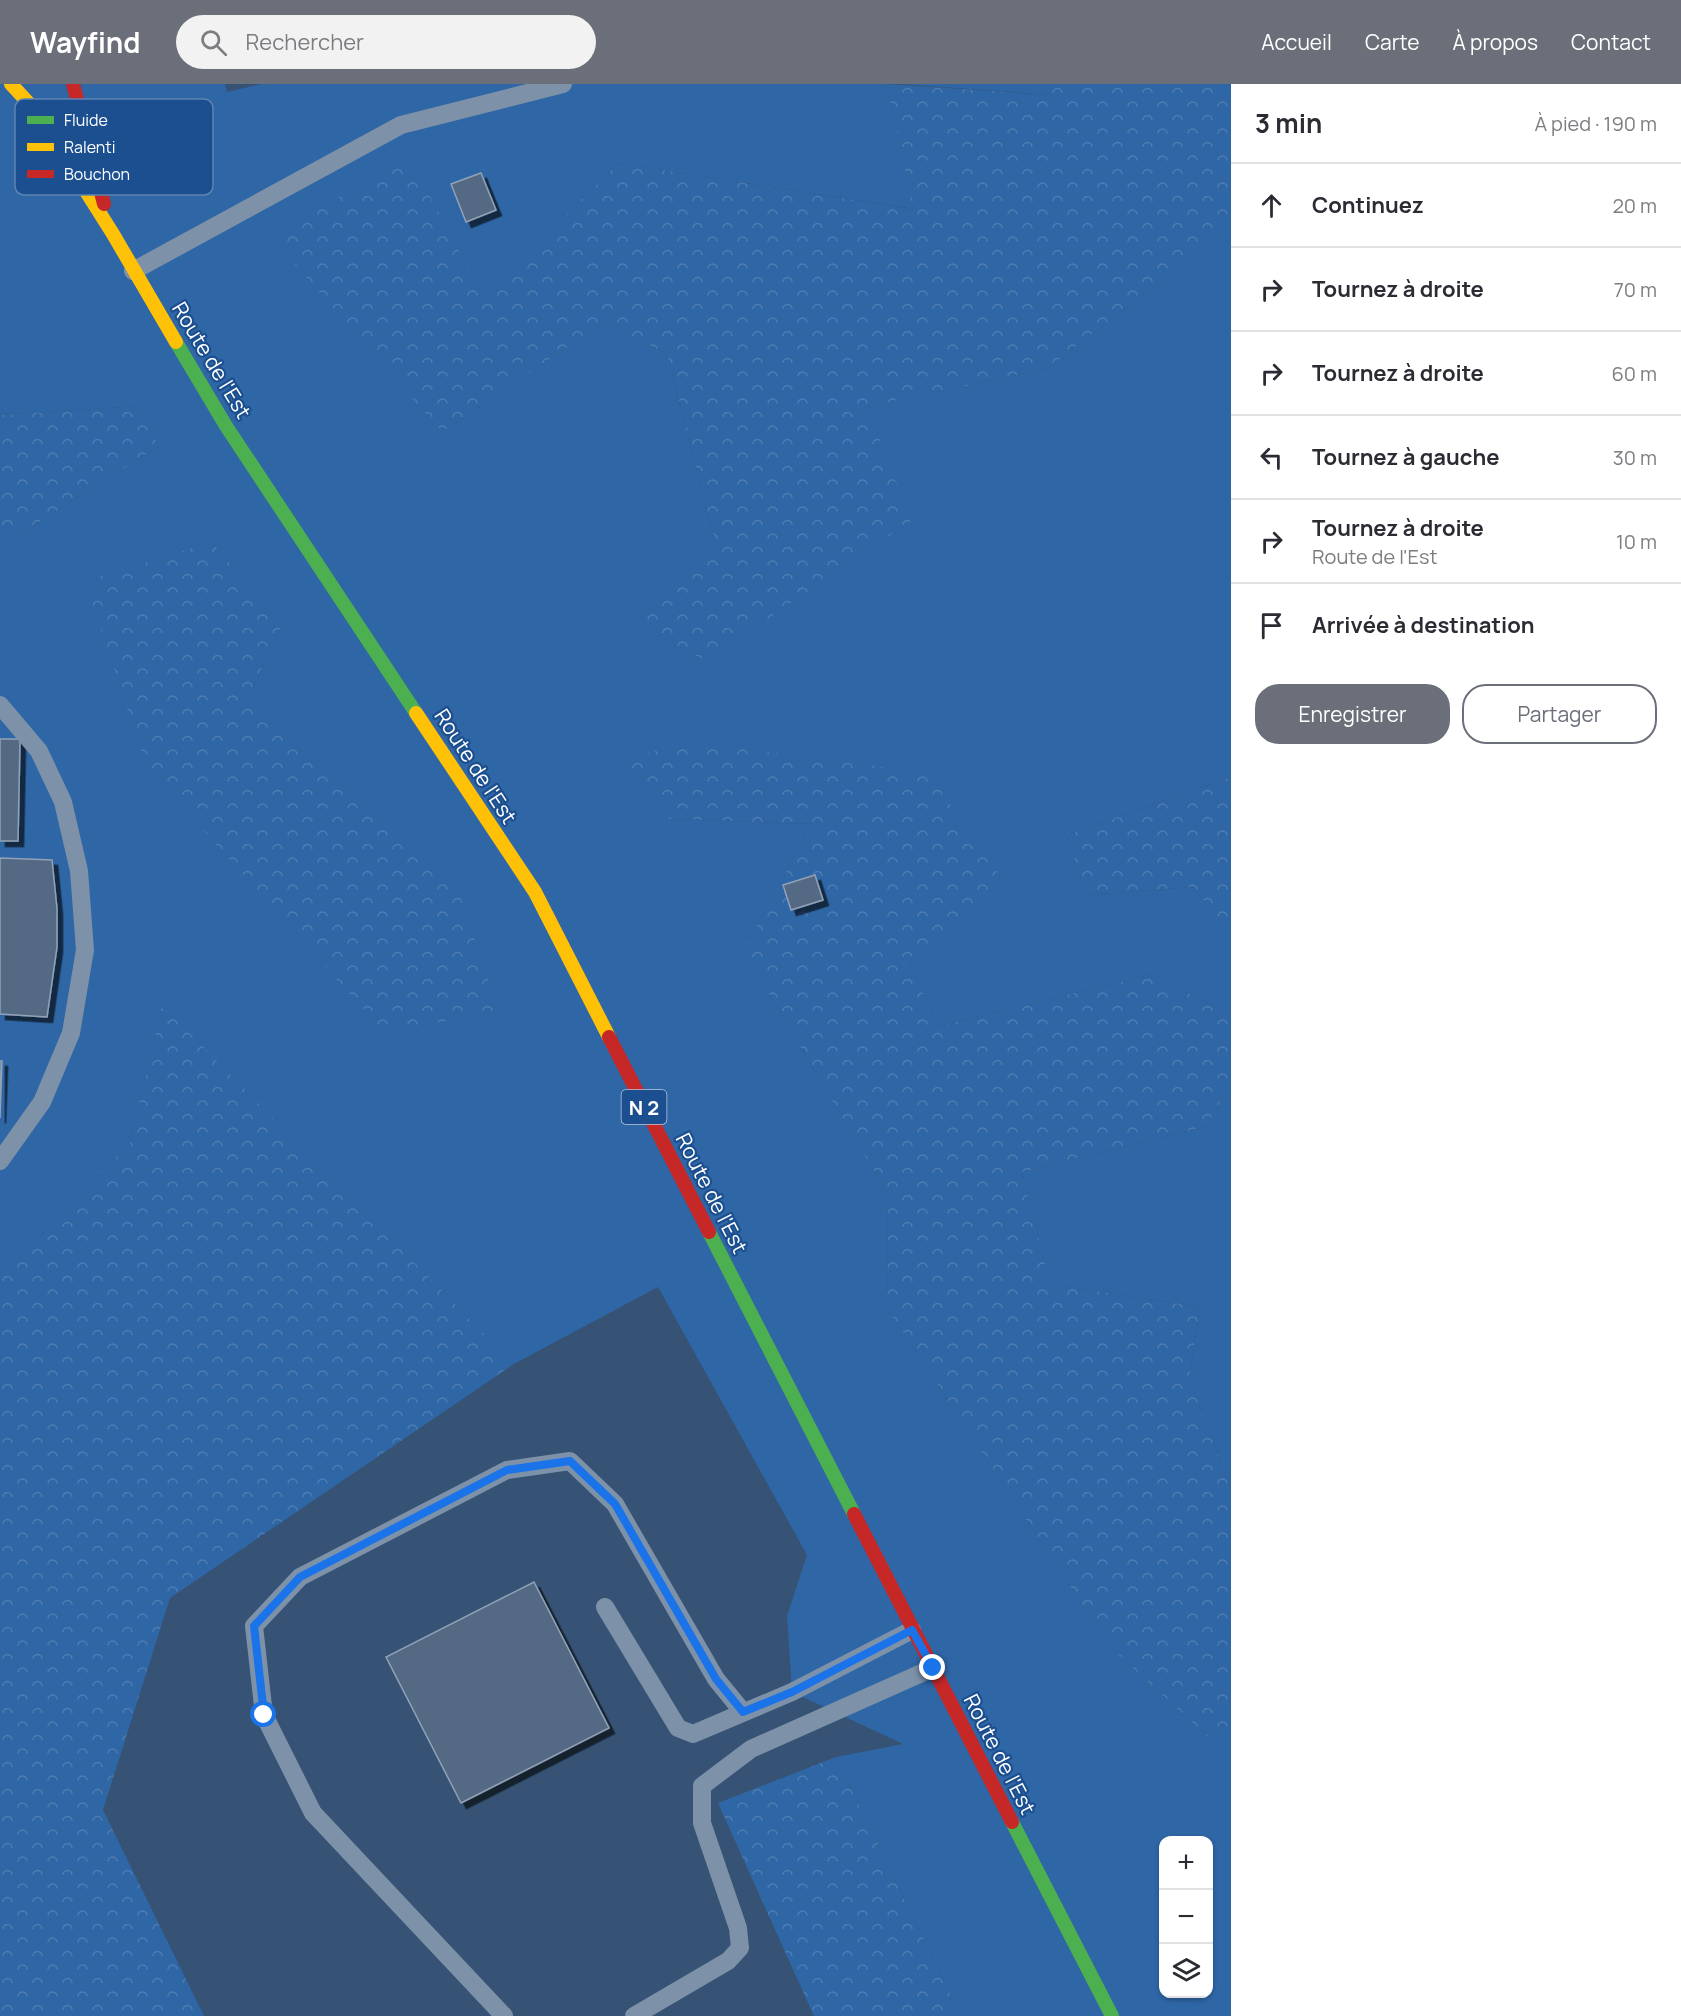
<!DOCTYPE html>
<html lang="fr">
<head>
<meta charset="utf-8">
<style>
	:root { --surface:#fff; --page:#f2f2f3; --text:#2b2b33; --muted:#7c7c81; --line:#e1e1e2; --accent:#6b6f79 }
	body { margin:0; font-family:Manrope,sans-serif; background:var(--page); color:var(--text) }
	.controls { position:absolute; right:18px; bottom:18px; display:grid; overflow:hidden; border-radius:12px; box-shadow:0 2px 4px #0004 }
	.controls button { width:54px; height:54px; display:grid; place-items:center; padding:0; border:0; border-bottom:2px solid var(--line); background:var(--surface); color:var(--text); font:30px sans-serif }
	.stop { position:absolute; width:18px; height:18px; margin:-14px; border:4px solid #1a73e8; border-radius:50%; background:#fff }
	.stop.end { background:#1a73e8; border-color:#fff; box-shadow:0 2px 6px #0008 }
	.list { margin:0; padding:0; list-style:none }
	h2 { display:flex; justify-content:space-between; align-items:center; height:78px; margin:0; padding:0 24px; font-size:26px }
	h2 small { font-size:20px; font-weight:400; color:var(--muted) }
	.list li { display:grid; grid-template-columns:39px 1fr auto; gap:18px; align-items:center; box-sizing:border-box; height:84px; padding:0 24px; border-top:2px solid var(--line) }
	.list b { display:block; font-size:22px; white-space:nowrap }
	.list p { margin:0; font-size:20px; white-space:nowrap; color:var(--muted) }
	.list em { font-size:20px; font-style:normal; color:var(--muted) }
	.actions { display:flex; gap:12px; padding:18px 24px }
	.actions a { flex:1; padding:14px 0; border:2px solid var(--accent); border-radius:24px; text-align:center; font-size:21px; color:var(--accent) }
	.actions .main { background:var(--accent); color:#fff }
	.icon { flex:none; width:33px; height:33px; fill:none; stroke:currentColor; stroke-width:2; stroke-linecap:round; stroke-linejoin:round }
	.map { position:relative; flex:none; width:1231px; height:1932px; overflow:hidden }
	header { display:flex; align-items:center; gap:36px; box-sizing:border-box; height:84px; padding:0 30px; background:var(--accent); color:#fff }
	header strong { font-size:28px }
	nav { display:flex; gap:33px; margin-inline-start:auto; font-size:21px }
	.search { width:420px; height:54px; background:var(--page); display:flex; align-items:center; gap:15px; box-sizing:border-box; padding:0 21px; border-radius:33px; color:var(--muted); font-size:22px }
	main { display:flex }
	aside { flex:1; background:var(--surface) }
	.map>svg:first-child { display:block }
	.green { fill:#2f66a5; fill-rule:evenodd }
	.forest { fill:url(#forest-crowns) }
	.building { fill:#526984; stroke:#92a2b6; stroke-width:1.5; filter:url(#shadow) }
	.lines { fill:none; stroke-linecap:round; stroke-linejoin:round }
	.lane { stroke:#7d92a8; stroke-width:18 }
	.fast { stroke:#4caf50; stroke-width:14 }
	.slow { stroke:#ffc107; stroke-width:14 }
	.jam { stroke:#c62828; stroke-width:14 }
	.route { stroke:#1a73e8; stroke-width:8 }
	.labels { text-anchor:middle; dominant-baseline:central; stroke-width:4.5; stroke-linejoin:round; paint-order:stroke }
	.shield { fill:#1b4f8f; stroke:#bbcadd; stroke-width:1.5 }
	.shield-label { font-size:20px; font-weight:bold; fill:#fff }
	.street-label { font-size:21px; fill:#fff; stroke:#1b4f8f }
	.key { fill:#1b4f8f; stroke:#5f84b1; stroke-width:1.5 }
	.key-label { font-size:16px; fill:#fff }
</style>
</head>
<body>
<header>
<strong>Wayfind</strong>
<div class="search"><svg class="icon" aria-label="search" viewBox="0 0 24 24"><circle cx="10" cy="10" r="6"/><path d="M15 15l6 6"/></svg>Rechercher</div>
<nav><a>Accueil</a><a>Carte</a><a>À propos</a><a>Contact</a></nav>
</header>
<main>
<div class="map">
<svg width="1231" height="1932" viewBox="0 0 1231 1932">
	<defs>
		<pattern id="forest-crowns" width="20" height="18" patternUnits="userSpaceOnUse" patternTransform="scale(1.5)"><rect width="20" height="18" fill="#2f66a5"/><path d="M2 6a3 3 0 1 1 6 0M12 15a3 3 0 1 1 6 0" fill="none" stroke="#4e7db2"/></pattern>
		<filter id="shadow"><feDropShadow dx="5.5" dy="5.5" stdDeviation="0" flood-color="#0009"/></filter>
	</defs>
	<rect width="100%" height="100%" fill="#365274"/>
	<!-- green -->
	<path class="green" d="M0,0H225L227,8L261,0H887L914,125L618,79L483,212L442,348L605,238L667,270L716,461L631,537L706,577L866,323L1047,285L1231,142V693L1067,751L1086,811L1192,803L1231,848V932L1153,890L938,942L908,875L928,689L670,735L813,740L743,866L888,1111L887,1224L1110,1563L1207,1652L1231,1641V1932H961L836,1673L903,1660L792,1608L787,1532L807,1471L658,1203L514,1280L162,922L130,1059L10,1183L0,1189V463L159,362L138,322L0,331ZM212,458L282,542L245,620ZM1164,1756H1208V1910H1164Z
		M899,0H1050L1051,11Z
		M1231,998V1404L1189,1295L1200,1223L1050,1200L1022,1088L1207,1042Z"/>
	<!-- forest -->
	<path class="forest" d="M887,0L1050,11V0H1231V142L1047,285L867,323L911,437L706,577L630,537L716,461L667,270L605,238L442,348L269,151L410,75L483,212L618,79L913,125Z
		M139,322L159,362L0,463V331Z
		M212,458L282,542L245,620L458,806L500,930L382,946L146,682L85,497Z
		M682,657L928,689L1008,803L908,875L938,942L1153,890L1231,932V998L1207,1042L1022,1088L1050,1200L1200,1223L1189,1295L1231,1404V1641L1207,1652L1110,1563L887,1224L888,1111L743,866L813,740L670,735L619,680Z
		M1231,693V848L1192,803L1086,811L1067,751Z
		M162,921L514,1280L170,1514L103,1726L204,1932H0V1189L10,1183L130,1059Z
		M836,1673L961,1932H814L718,1719Z"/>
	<!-- building -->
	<path class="building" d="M481,89L496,126L466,138L451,100Z
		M0,655H20L18,757H0Z
		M0,774L52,776L57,825V863L47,933L0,930Z
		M815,791L823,816L791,826L783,801Z
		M0,977H2L0,1034Z
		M534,1498L609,1644L461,1719L386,1573Z"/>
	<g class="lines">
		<!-- lane -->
		<path class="lane" d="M133,187L401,41L563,0
			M0,621L39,667L63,718L79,787L85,866L71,949L42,1018L0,1077
			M605,1523L678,1644L693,1650L792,1608L912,1546
			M504,1932L313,1729L264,1631L254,1542L300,1493L507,1386L570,1377L615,1420L716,1595L743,1628
			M634,1932L728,1877L740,1864L738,1844L702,1739V1702L751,1665L933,1584"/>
		<!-- fast -->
		<path class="fast" d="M176,258L226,342L416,629
			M709,1148L854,1430
			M1012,1738L1112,1932"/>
		<!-- slow -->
		<path class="slow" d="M11,0L34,25L113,150L176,258
			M416,629L535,808L609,953"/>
		<!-- jam -->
		<path class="jam" d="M73,0L104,120
			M609,953L709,1148
			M854,1430L1012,1738"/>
	</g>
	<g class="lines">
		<!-- route -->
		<path class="route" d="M264,1631L254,1542L300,1493L507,1386L570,1377L615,1420L716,1595L743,1628L792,1608L912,1546L933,1584"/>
	</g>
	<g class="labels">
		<!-- shield labels -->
		<rect class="shield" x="621.5" y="1006" width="45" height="34" rx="4.5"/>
		<g class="shield-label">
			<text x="644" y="1023">N 2</text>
		</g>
		<!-- street labels -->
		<g class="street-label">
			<text transform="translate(212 276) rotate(59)">Route de l'Est</text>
			<text transform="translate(476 682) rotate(57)">Route de l'Est</text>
			<text transform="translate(712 1109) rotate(63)">Route de l'Est</text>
			<text transform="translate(1000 1670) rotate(63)">Route de l'Est</text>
		</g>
	</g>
	<!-- legend -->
	<rect x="15" y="15" width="198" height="96" rx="9" class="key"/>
	<rect x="27" y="32" width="27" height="8" fill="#4caf50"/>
	<rect x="27" y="59" width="27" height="8" fill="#ffc107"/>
	<rect x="27" y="86" width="27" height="8" fill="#c62828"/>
	<g class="key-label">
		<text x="64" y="42">Fluide</text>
		<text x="64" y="69">Ralenti</text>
		<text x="64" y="96">Bouchon</text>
	</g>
</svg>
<div class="controls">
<button>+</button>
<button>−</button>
<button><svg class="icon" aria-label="layers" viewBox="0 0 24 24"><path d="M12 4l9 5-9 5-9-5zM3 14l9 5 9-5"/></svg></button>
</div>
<div class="stop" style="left:264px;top:1631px"></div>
<div class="stop end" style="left:933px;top:1584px"></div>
</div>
<aside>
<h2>3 min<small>À pied · 190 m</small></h2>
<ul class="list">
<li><svg class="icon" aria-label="ahead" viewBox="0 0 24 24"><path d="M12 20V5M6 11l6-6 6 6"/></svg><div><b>Continuez</b></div><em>20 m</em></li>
<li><svg class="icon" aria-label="right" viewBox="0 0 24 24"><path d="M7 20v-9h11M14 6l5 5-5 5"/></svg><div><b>Tournez à droite</b></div><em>70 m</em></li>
<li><svg class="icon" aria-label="right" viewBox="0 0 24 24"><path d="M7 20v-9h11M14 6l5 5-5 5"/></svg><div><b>Tournez à droite</b></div><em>60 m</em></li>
<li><svg class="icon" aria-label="left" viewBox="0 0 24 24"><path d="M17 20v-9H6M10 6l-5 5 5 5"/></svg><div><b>Tournez à gauche</b></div><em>30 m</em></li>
<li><svg class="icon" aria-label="right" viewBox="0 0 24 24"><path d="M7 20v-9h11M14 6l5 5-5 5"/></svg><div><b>Tournez à droite</b><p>Route de l'Est</p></div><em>10 m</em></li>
<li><svg class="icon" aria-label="arrive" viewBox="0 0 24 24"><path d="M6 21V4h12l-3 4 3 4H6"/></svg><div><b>Arrivée à destination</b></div></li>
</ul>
<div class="actions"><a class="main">Enregistrer</a><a>Partager</a></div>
</aside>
</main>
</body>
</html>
